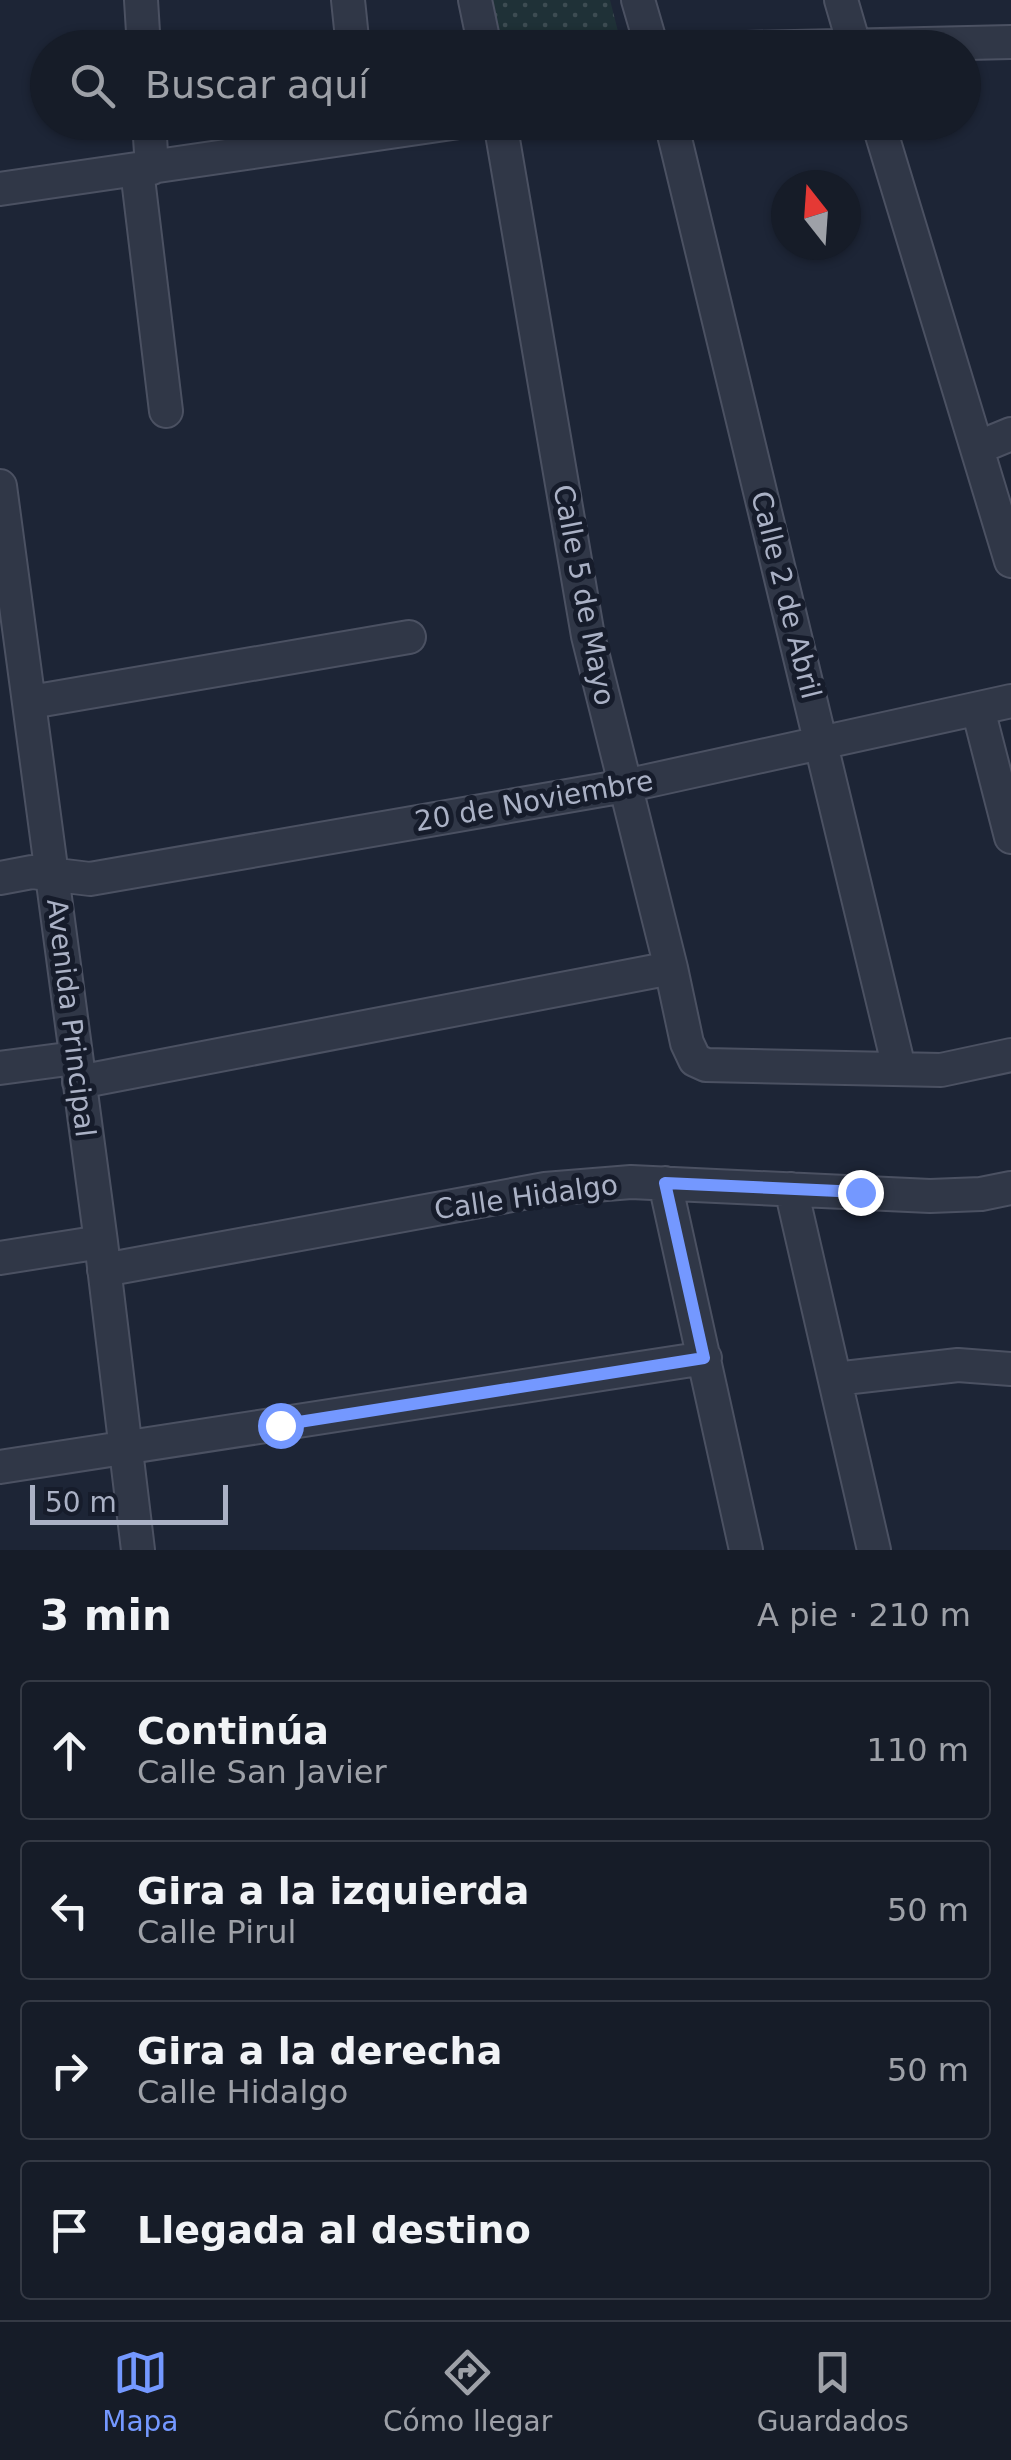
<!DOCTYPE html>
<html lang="es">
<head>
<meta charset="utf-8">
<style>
	:root { --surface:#161c28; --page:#232934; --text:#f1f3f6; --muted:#9ea1a8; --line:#353a45; --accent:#7498ff }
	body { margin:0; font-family:"DejaVu Sans",sans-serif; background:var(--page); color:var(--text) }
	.compass { position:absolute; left:771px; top:170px; width:90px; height:90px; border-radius:50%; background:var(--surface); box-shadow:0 2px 8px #0004; rotate:343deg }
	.scale { position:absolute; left:30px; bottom:25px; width:198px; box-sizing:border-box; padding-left:10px; border:5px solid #aab1c5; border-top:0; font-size:28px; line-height:35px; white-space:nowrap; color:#aab1c5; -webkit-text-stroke:8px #161c2b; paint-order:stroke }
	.stop { position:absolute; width:30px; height:30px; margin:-22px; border:8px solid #7498ff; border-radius:50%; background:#fff }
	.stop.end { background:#7498ff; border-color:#fff; box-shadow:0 2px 10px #0008 }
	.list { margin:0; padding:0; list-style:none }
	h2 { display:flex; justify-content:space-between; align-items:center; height:130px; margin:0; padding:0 40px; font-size:42px }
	h2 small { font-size:32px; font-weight:400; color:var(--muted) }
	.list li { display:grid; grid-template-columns:65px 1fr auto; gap:30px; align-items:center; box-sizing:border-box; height:140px; margin:0 20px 20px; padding:0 20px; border:2px solid var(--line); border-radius:10px }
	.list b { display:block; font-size:38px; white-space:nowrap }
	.list p { margin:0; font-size:32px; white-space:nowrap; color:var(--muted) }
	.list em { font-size:32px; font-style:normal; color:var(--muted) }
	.icon { flex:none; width:55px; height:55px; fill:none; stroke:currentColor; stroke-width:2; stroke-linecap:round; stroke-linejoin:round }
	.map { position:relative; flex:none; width:1011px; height:1550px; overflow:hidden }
	.search { position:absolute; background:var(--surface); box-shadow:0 2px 8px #0004; left:30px; right:30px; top:30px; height:110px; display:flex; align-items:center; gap:25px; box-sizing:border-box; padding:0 35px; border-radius:55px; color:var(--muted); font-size:38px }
	.sheet { height:770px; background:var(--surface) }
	nav { display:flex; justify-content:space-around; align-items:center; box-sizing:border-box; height:140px; border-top:2px solid var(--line); background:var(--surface); font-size:28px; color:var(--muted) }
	nav a { display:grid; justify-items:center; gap:5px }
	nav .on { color:var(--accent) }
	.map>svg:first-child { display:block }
	.grass { fill:url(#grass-dots) }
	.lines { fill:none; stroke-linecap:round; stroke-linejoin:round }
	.minor-casing { stroke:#4b5162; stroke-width:36 }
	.minor { stroke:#303747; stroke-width:32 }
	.route { stroke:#7498ff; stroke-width:12 }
	.labels { text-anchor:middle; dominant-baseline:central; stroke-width:10; stroke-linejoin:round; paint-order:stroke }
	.street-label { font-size:28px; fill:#aab1c5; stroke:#161c2b }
</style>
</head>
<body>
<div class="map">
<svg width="1011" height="1550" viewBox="0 0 1011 1550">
	<defs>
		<pattern id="grass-dots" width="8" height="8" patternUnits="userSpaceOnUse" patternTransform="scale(2.5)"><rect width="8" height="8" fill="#1f3137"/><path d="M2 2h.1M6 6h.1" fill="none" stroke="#3d4c52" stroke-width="1.8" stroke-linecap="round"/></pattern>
	</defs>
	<rect width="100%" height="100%" fill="#1d2536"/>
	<!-- grass -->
	<path class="grass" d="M492,0H610L622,47H501Z"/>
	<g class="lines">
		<defs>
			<path id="minor" d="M141,0L144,48
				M348,0L353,48
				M475,0L485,48
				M638,0L652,48
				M841,0L855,48
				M746,48L1011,42
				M149,122L152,168
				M500,122L588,636L671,968L687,1043L695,1060L706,1065L941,1070L1011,1055
				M671,122L899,1068
				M878,122L1011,561
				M137,170L166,411
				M0,189L459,122
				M977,448L1011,434
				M0,486L101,1242L138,1550
				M31,702L409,637
				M978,709L1011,837
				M0,878L32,872L90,879L625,786L1011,701
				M0,1068L75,1058
				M79,1082L671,968
				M665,1183L746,1550
				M791,1189L874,1550
				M0,1258L101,1242
				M104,1270L545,1189L631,1182L930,1196L981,1194L1011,1188
				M835,1379L958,1365L1011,1369
				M0,1467L705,1358"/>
		</defs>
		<!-- minor casing -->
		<use href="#minor" class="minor-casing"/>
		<!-- minor -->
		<use href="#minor" class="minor"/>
	</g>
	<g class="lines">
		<!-- route -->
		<path class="route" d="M280,1425L704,1358L665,1183L860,1192"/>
	</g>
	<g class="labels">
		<!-- street labels -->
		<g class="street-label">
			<text transform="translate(584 595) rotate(79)">Calle 5 de Mayo</text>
			<text transform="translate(786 595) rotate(76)">Calle 2 de Abril</text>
			<text transform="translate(534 801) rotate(-10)">20 de Noviembre</text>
			<text transform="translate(71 1018) rotate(83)">Avenida Principal</text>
			<text transform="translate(526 1197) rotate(-8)">Calle Hidalgo</text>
		</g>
	</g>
</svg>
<svg class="compass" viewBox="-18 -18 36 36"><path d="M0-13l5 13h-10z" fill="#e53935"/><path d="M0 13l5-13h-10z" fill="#9ea1a8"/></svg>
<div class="scale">50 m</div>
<div class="stop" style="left:280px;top:1425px"></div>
<div class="stop end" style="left:860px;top:1192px"></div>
<div class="search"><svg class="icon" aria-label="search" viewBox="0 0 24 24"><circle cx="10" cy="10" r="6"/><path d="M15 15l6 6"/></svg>Buscar aquí</div>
</div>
<section class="sheet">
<h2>3 min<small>A pie · 210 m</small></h2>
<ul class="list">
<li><svg class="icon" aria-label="ahead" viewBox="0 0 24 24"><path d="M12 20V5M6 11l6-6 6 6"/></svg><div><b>Continúa</b><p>Calle San Javier</p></div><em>110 m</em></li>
<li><svg class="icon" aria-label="left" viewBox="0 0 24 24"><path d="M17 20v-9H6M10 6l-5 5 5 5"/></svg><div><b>Gira a la izquierda</b><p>Calle Pirul</p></div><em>50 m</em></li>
<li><svg class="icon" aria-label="right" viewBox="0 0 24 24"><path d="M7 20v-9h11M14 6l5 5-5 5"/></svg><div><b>Gira a la derecha</b><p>Calle Hidalgo</p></div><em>50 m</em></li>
<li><svg class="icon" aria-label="arrive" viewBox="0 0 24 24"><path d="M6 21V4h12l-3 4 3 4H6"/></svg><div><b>Llegada al destino</b></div></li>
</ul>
</section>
<nav>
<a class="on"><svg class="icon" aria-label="map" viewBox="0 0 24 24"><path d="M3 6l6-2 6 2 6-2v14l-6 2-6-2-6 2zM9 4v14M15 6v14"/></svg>Mapa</a>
<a><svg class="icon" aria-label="directions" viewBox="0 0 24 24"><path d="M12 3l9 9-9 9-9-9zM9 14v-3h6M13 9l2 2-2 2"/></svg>Cómo llegar</a>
<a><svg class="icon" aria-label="saved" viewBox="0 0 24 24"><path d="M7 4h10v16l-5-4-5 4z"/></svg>Guardados</a>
</nav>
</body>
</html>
